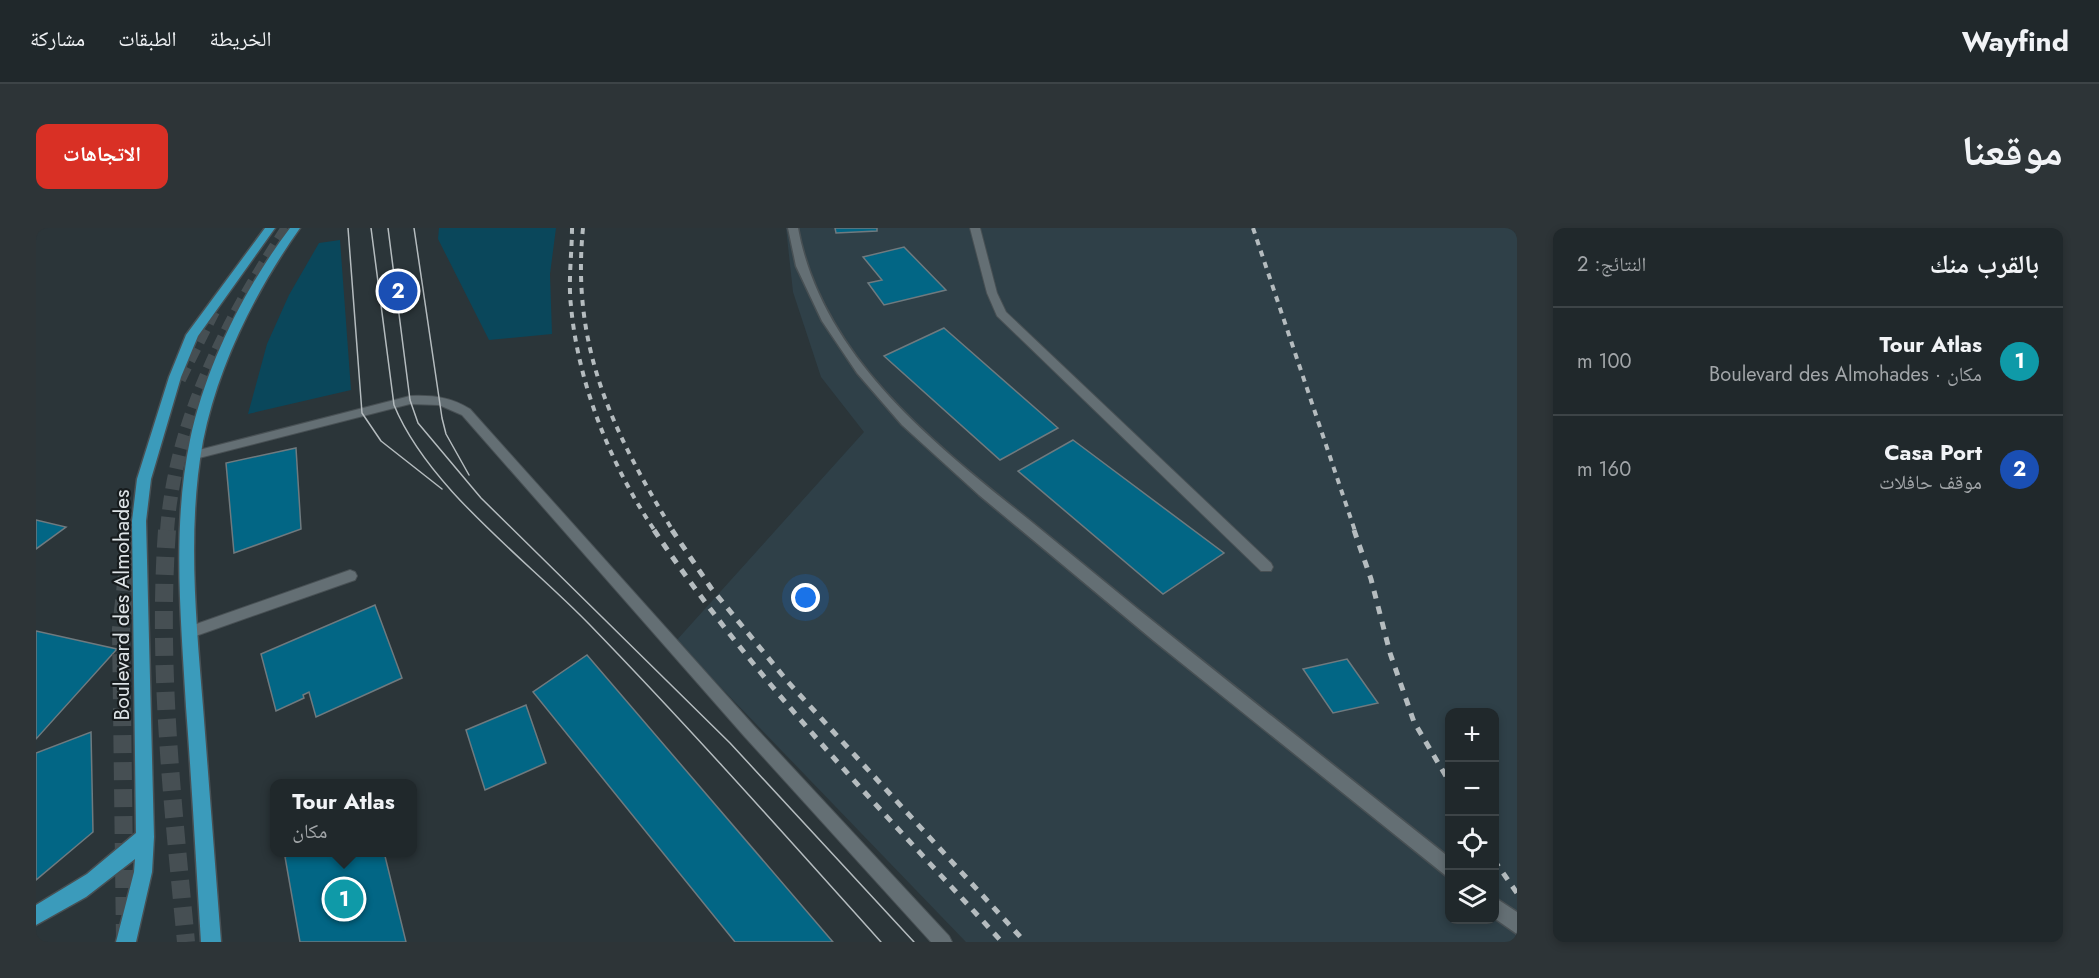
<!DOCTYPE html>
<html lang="ar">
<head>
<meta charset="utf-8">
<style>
	:root { --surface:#20282b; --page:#2d3437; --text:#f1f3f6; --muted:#a2a6a9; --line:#3d4447; --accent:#d93025 }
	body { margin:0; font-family:Jost,"Noto Naskh Arabic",sans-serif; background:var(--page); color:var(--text); direction:rtl }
	.controls { position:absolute; right:18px; bottom:18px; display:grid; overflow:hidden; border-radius:12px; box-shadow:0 3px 9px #0003 }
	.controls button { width:54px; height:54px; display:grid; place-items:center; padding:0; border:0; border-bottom:2px solid var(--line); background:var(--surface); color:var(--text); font:30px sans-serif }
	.you { position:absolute; left:770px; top:370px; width:21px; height:21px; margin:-15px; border:4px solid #fff; border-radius:50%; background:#1a73e8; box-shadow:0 0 0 9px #1a73e833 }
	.badge { display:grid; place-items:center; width:39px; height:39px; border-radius:50%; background:var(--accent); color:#fff; font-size:20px; font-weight:700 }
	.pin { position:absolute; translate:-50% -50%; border:3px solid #fff; box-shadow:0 2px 6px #0006 }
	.popup { position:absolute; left:234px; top:551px; width:147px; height:78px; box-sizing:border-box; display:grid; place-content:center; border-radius:12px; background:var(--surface); filter:drop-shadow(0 2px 4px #0005); font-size:20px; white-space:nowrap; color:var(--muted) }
	.popup b { font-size:22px; color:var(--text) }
	.popup::after { content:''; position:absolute; left:50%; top:100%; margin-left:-12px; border:12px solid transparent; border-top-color:var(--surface) }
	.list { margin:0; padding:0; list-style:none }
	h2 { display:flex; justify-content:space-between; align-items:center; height:78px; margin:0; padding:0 24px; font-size:26px }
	h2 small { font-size:20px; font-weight:400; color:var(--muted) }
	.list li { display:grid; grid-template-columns:39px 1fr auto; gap:18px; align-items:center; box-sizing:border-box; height:108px; padding:0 24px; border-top:2px solid var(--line) }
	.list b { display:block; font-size:22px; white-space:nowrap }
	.list p { margin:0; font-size:20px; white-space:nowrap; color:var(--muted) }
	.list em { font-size:20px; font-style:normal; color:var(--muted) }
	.icon { flex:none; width:33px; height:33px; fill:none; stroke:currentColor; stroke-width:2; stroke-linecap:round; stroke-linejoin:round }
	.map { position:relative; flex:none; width:1481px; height:714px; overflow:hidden; direction:ltr; border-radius:12px }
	header { display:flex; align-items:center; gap:36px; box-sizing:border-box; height:84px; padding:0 30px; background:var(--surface); border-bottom:2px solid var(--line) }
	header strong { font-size:28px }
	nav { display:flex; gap:33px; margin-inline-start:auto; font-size:21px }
	.intro { display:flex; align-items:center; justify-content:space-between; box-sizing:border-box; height:144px; padding:0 36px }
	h1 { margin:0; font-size:42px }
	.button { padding:15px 27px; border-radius:12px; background:var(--accent); color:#fff; font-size:21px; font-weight:700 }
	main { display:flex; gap:36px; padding:0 36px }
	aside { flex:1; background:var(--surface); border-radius:12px; box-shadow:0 3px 9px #0003 }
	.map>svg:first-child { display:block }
	.built { fill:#2f4048; fill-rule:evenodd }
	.green { fill:#0a475b }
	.building { fill:#026685; stroke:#6f7a7f; stroke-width:1.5 }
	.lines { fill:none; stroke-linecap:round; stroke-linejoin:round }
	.trunk-tunnel-far1 { stroke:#464f53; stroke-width:14; stroke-dasharray:14 7; stroke-linecap:butt }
	.trunk-tunnel { stroke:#464f53; stroke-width:18; stroke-dasharray:18 9; stroke-linecap:butt }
	.service-casing { stroke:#485054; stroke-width:2 }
	.minor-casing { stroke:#485054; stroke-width:3 }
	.primary-casing { stroke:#485054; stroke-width:3 }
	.service { fill:#646f74; fill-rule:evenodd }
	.minor { fill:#646f74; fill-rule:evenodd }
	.primary { fill:#3b9bbb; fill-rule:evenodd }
	.tram { stroke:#b5bcbf; stroke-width:1.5 }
	.rail-far1 { stroke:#b5bcbf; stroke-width:4; stroke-dasharray:6 6; stroke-linecap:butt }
	.rail { stroke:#b5bcbf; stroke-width:5; stroke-dasharray:8 8; stroke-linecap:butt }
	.labels { text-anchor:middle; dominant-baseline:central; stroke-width:4.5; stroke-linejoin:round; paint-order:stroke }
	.street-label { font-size:21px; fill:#dee4e7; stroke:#171c1e }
</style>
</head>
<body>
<header>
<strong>Wayfind</strong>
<nav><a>الخريطة</a><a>الطبقات</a><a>مشاركة</a></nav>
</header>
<div class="intro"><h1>موقعنا</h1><a class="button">الاتجاهات</a></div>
<main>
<aside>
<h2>بالقرب منك<small>النتائج: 2</small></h2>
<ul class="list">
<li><span class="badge" style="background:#0f9aa8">1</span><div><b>Tour Atlas</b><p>مكان · Boulevard des Almohades</p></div><em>100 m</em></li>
<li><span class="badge" style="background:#1a4fb4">2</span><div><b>Casa Port</b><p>موقف حافلات</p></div><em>160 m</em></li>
</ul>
</aside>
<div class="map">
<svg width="1481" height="714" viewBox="0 0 1481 714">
	<rect width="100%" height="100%" fill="#2b3539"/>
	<!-- built -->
	<path class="built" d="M750,0H1481V714H930L640,413L828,204L785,149L757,64ZM1414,484H1458V692H1414Z"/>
	<!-- green -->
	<path class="green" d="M403,0H520L514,46L516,106L453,112L402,11Z
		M304,12L315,162L212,186L231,116L253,67L283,15Z"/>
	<!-- building -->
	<path class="building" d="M799,0H841V3L800,5Z
		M868,19L910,62L848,77L832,55L846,52L827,29Z
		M908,100L1022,200L964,232L848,128Z
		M1037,212L1188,325L1127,366L982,243Z
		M260,220L265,301L198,325L190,235Z
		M0,292L30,299L0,321Z
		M339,377L366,450L280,489L273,464L267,467L268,470L240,483L225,426Z
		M0,403L81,421L0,511Z
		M551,427L797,714H699L497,464Z
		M1311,431L1342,475L1297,485L1267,441Z
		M490,477L510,535L449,562L430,502Z
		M55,504L57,604L0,652V525Z
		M259,624H348L370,714H264L249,629Z"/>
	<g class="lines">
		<!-- trunk-tunnel-far1 -->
		<path class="trunk-tunnel-far1" d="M143,151L177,83
			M99,303L101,294
			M131,303C139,192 192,92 252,0"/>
		<!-- trunk-tunnel -->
		<path class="trunk-tunnel" d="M131,302C121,440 137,577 150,714
			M89,714L85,401L92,337L99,302"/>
		<defs>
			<path id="service" d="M934,0H944L961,65L970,84L1235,335L1237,339L1235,343H1225L961,88L951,65Z
				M374,168C396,167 415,169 434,181L718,498L913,708L916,714H895L708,508L426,187L403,177L374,176L159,231L153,227L159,223Z
				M314,342L319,344L321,348L319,352L154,410L149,408L147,404L149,400Z"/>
			<path id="minor" d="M752,0H762C785,127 897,215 992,291C1029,321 1066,352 1103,382C1206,465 1310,547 1414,630V651L1118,413L943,267L866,197L821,145L786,93L760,38Z
				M1458,669L1481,684V706L1458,690Z"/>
			<path id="primary" d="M229,0H239L162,108L145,149L115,251L110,293L118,609L116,644L100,714H80L98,644L99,631L50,669L0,697V677L51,646L100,605L96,293L101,251L133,149L150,107Z
				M254,0H264C220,62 182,137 167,213C151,300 160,391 167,479C173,557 179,636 185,714H165C160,636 156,557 150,479C145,391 136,299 154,212C170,137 208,61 254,0Z"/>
		</defs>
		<!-- service casing -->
		<use href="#service" class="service-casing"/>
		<!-- minor casing -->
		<use href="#minor" class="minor-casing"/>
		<!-- primary casing -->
		<use href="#primary" class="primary-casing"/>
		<!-- service -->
		<use href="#service" class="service"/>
		<!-- minor -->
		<use href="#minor" class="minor"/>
		<!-- primary -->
		<use href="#primary" class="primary"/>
		<!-- tram -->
		<path class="tram" d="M312,0L326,185L345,213L406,261
			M335,0L358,177C392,260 490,331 553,396C653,499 749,607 845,714
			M352,0L374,172L382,195L445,270L694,515L878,714
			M378,0L406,190L410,206L433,247"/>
		<!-- rail-far1 -->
		<path class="rail-far1" d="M536,0C536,25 532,53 535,78C542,156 575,238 619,303
			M547,0C535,119 577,204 637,303
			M1217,0L1319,303"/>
		<!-- rail -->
		<path class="rail" d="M618,302C718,452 845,581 966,714
			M636,302L675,360L752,454L989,714
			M1318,302L1335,351L1354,425L1378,494L1414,555
			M1458,632L1481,665"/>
	</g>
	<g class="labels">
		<!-- street labels -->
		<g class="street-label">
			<text transform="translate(86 377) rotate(-90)">Boulevard des Almohades</text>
		</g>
	</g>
</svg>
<div class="controls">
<button>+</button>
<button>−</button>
<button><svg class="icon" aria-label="locate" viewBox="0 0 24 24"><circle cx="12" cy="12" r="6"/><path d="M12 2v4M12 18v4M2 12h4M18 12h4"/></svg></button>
<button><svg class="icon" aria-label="layers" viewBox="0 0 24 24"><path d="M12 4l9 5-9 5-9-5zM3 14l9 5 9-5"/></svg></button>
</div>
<div class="you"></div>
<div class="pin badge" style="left:308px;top:671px;background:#0f9aa8">1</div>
<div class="popup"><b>Tour Atlas</b>مكان</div>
<div class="pin badge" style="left:362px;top:63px;background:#1a4fb4">2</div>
</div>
</main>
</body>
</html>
